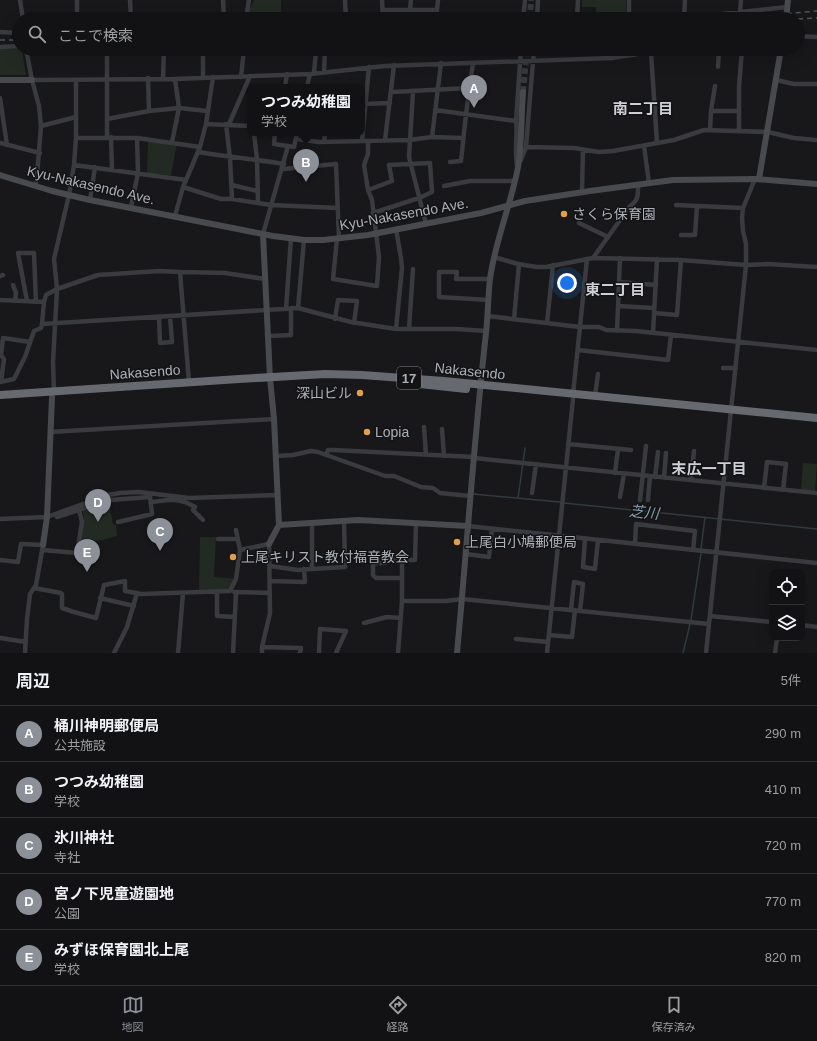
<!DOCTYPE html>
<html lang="ja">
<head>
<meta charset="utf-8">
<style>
	:root { --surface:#121214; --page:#1b1b1d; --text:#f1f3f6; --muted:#9c9ea0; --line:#313234; --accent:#8c9099 }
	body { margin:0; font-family:Arial,"Noto Sans JP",sans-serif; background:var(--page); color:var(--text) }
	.controls { position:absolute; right:12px; bottom:12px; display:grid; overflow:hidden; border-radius:8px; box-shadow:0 4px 16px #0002 }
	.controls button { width:36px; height:36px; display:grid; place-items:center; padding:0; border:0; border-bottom:1px solid var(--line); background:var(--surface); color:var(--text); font:20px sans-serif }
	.you { position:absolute; left:567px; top:283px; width:14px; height:14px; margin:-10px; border:3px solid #fff; border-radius:50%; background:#1a73e8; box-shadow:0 0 0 6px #1a73e833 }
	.badge { display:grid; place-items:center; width:26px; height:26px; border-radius:50%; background:var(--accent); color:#fff; font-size:13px; font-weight:700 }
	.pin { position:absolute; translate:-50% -33px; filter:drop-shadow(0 1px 2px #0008) }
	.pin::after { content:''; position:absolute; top:21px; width:14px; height:12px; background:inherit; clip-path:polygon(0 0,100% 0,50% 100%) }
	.popup { position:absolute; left:247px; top:84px; width:118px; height:52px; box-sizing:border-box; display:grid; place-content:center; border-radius:8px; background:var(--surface); filter:drop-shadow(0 1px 3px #0005); font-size:13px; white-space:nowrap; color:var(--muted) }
	.popup b { font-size:15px; color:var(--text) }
	.popup::after { content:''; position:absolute; left:50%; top:100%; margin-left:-8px; border:8px solid transparent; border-top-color:var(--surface) }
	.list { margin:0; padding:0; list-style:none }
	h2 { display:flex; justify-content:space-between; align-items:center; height:52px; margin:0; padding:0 16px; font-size:17px }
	h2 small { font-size:13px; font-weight:400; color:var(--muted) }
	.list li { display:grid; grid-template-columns:26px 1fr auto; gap:12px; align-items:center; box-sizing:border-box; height:56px; padding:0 16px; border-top:1px solid var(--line) }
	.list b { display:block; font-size:15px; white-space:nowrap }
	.list p { margin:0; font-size:13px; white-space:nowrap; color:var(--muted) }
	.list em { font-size:13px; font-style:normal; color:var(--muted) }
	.icon { flex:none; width:22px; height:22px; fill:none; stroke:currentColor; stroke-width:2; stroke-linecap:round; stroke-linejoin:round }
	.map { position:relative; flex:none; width:817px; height:653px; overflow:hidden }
	.search { position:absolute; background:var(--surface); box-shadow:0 4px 16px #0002; left:12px; right:12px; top:12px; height:44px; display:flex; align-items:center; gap:10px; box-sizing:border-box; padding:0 14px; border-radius:22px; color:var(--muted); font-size:15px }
	.sheet { height:332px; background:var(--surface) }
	nav { display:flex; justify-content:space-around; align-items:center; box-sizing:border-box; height:56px; border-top:1px solid var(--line); background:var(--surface); font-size:11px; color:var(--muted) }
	nav a { display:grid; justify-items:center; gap:2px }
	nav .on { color:var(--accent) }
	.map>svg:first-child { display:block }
	.green { fill:#232a23 }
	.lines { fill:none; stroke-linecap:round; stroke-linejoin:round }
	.stream { stroke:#313a3f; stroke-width:1.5 }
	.secondary-tunnel { stroke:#36373a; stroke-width:6; stroke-dasharray:6 3; stroke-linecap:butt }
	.street { stroke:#3a3b3f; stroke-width:4.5 }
	.secondary { stroke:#484a4e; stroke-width:6 }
	.highway { stroke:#66696f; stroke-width:8 }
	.rail { stroke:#515357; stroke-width:1.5; stroke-dasharray:5 4; stroke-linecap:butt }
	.poi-dot { fill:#e0a04b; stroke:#131315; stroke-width:1.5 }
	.labels { text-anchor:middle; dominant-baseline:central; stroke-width:3; stroke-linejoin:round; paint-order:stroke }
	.shield { fill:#131315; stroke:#7e8287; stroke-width:1 }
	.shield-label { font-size:13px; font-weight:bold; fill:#acb1b8 }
	.street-label { font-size:14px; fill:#acb1b8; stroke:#131315 }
	.poi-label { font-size:14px; fill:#acb1b8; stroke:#131315; text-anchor:start }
	.neighbourhood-label { font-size:15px; font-weight:bold; fill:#cccfd5; stroke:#131315 }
	.water-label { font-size:15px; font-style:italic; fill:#87a0af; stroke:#131315 }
</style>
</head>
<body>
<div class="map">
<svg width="817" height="653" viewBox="0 0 817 653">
	<rect width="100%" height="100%" fill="#18181a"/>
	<!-- green -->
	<path class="green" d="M254,0H281V19L248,18V12Z
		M582,0H626V17H596V7H582Z
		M19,46V49H22L26,75H0V47Z
		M148,140L177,144L171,175L147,173Z
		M803,463L817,464L815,491L801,490Z
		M109,503L113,524L116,525L117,536L98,541L81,540L84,520L83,511Z
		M200,537H216L214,577L236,579L231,590L199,592Z"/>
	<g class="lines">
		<!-- stream -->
		<path class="stream" d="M473,494L560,502
			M518,498L525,448
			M564,503L817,529
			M701,549L705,517
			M691,620L701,553
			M683,653L690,624"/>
		<!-- secondary-tunnel -->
		<path class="secondary-tunnel" d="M530,19L531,0
			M523,92L527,49"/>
		<!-- street -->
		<path class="street" d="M20,0L23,19
			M77,0V14L131,15
			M130,0L131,19
			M223,0L224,19
			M345,0L346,19
			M382,0L383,19
			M383,10H437L436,19
			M410,10L411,0
			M437,10L438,0
			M740,12L741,0
			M684,18L685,0
			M246,19L249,0
			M523,19L525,0
			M537,19L538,0
			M577,19L578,0
			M629,19V0
			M657,19L684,18L787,7
			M0,32L19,33
			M798,36L817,37
			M0,47L19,46
			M26,49L32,80L39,106L41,126L37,176L35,186
			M651,52L657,143
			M718,67L719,49
			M314,73L316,50H325L324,72
			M203,77V49
			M241,77L244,49
			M148,78L149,111
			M163,79L164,49
			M32,80L175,79L310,74L385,66L612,58L651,52L691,49
			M776,80L794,84H817
			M285,87L287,74
			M307,87L310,74
			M392,92L469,88
			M413,92L409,157L426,224
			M0,98L7,145
			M362,104L390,103
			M435,110L516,121
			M711,111H739
			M107,119L149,111L179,108L207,111
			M206,124L250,126
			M226,124L230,158L232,199
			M229,124L250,76
			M41,126L76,117
			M710,130L711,111L715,86
			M739,131V87L742,49
			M254,133L257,160L258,202
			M275,133L274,144L294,147L297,133
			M107,137V49
			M111,137L112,169
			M432,137L441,63
			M76,138H137L200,147
			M296,139L319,142L409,140L432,137L463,138
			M385,140L394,65
			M362,141L369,67
			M172,142L179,108L175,79
			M324,142L325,133
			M0,143L40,153
			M644,146L649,183
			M526,147L574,148L599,152L613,151L674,140L704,130L768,132L794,138L817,140
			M198,152C227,157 255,159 284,164
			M521,160L526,147L534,49
			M450,162L461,161L466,114L473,63
			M74,165L186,180
			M517,165C514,149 518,137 516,121L521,49
			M283,169L336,164L339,239
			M232,185L257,191
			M444,186L470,181H515
			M183,187L221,199H232L271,205L338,208
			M368,190L392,181L389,165L430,163L432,192L419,198L373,213
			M582,192L583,150
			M90,200L95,167
			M676,205L743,208
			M131,207L138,173L137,138
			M175,216L183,187L200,147L206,124L213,77
			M579,223L608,237
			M396,229L401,258L402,268L396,329
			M263,234L288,146
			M681,235H695L697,206
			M337,239L333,279L377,286L379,257L372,200L368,190L364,165L368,154V141
			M494,257L518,264L537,267H546L593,258L680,260L746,265L767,264L817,267
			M593,258L630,206C639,200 638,194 638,184
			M180,272L189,382
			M0,276L3,275
			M619,282L656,285
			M13,285L16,293L15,301
			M0,300L44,302
			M489,300L439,297V272H457L456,279H490
			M27,301L18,253H34L36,302
			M618,306L654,308
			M298,308L304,240
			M286,309L291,238
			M654,313L677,315L681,260
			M488,316L580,327H599L606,330L636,331L817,350
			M159,317L160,343L172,342L170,316
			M335,319L338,300L357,301L354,323
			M514,319L519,264
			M547,323L553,265
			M42,324L44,302L46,295L57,289L98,275L159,271L180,272L225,273L265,279
			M409,329L413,269
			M617,331L620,258
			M653,333L657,259
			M268,336L291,335V308
			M578,350L668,360L671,335
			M723,368H736
			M0,382L14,379L25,357L34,331L41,328L42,324L298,308L351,322L396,329H456L487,331
			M1,382L4,359L1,355L3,338L30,342
			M54,392L53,362L57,289L54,259L69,195L74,165L76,138V80
			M573,394L587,259
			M595,396L598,374
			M424,427L426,455
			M442,429L444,456
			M50,432L274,419
			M568,444L631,450
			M326,455L328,450H333L474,457
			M276,456L293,455L311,451L318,452L385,476H394L421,487L433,488L440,493L470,496
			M474,458L817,493
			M615,473L618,449
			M655,477L658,452
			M664,478L666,453
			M691,480L694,451
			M764,488L767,462L786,464L783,490
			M532,493L536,464
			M620,497L624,474
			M640,500L646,446
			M648,500L650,476
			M151,502C169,500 179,497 195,507L193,510L203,520
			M57,517L110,500L150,497L152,514L118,522
			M0,519L47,517L108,495L120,493L139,492L189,498L278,495
			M468,526L817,563
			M236,530L240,550
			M218,539H237
			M585,539L583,567L595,569L598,540
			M635,544L636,524L695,531L693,550
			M43,550L77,553L82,522L79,510
			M466,554L489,557L492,529
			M0,560L18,562L21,544L43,545L36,585L30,594L27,619L25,653
			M270,566L298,570L312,569V523
			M312,569L345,567L344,521
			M402,578H376L373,575V563H385V560H415L416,524
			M270,581L305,582L304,569
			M34,588L61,593L62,594V608L74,612L96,618L104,585L125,581V591L141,594L230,591L236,579L240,550L269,544L270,613L262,647V653
			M217,592V616L235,617
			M234,592L270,593
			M100,598L134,606
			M402,601H446L462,599L709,624
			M571,610L574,582L583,584L580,611
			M710,616L772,622
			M364,623L387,617L401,618
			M802,625L817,627
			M549,635L572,637L575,610
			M0,638L26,642
			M516,639L548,642
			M262,647L301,648L300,653
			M114,653L127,627L137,593
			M178,653L183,593
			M233,653L236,593
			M319,653L320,629L346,631L336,653
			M398,653L402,601V560
			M547,653L573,399
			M706,653L746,265V244L743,231L742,218L743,208L755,179
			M775,653L777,638"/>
		<!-- secondary -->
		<path class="secondary" d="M786,19L788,0
			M0,80H32
			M0,175L52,191L90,200L273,236L304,240H323L368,235L481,213L525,201L590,191L673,180L755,179L817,184
			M759,179L781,49
			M263,234L270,378L274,419L279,525L269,544
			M279,525L358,520L468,526
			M43,545L47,517L52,397
			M457,653C467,546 474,440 486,333C488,315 488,297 490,279C495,241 511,205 518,167C522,143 521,117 523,92"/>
		<!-- highway -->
		<path class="highway" d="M420,384L466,389
			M0,395L239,379L325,374L362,375L444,381L817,418"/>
		<!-- rail -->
		<path class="rail" d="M724,19L817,11
			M798,19L817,18
			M0,40H19"/>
	</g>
	<!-- markers -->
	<g class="poi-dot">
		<circle cx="564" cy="214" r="4"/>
		<circle cx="360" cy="393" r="4"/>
		<circle cx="367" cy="432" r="4"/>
		<circle cx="457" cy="542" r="4"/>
		<circle cx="233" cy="557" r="4"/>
	</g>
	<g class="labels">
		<!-- shield labels -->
		<rect class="shield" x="397" y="367" width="24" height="22" rx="3"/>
		<g class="shield-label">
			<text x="409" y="378">17</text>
		</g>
		<!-- street labels -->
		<g class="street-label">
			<text transform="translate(91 185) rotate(13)">Kyu-Nakasendo Ave.</text>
			<text transform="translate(404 214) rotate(-10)">Kyu-Nakasendo Ave.</text>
			<text transform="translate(470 371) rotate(6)">Nakasendo</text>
			<text transform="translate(145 372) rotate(-4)">Nakasendo</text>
		</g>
		<!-- poi labels -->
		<g class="poi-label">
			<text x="572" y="214">さくら保育園</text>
			<text x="352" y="393" text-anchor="end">深山ビル</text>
			<text x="375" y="432">Lopia</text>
			<text x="465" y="542">上尾白小鳩郵便局</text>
			<text x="241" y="557">上尾キリスト教付福音教会</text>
		</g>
		<!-- neighbourhood labels -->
		<g class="neighbourhood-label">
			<text x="643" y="108">南二丁目</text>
			<text x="615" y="289">東二丁目</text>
			<text x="709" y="468">末広一丁目</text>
		</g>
		<!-- water labels -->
		<g class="water-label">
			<text transform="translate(644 512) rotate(6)">芝川</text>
		</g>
	</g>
</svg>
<div class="controls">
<button><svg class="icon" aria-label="locate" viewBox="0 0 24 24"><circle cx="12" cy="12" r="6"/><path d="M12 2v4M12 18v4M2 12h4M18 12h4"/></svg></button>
<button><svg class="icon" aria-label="layers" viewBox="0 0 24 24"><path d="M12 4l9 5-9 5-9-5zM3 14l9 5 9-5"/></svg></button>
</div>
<div class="you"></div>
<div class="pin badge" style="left:474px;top:108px">A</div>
<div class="pin badge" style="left:306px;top:182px">B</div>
<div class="popup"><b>つつみ幼稚園</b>学校</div>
<div class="pin badge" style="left:160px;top:551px">C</div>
<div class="pin badge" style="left:98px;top:522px">D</div>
<div class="pin badge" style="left:87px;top:572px">E</div>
<div class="search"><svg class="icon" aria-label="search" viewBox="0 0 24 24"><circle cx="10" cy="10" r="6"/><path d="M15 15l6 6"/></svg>ここで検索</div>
</div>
<section class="sheet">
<h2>周辺<small>5件</small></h2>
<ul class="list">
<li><span class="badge">A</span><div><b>桶川神明郵便局</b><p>公共施設</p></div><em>290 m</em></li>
<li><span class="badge">B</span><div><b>つつみ幼稚園</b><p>学校</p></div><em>410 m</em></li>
<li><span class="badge">C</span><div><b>氷川神社</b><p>寺社</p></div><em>720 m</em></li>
<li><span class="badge">D</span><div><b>宮ノ下児童遊園地</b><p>公園</p></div><em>770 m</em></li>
<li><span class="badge">E</span><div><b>みずほ保育園北上尾</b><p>学校</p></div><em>820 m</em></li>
</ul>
</section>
<nav>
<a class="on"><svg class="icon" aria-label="map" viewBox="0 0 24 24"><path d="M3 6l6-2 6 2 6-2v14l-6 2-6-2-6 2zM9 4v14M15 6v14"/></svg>地図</a>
<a><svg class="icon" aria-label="directions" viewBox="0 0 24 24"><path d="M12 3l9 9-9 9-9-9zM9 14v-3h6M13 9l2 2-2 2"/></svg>経路</a>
<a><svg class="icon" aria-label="saved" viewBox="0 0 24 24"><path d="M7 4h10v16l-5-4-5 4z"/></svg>保存済み</a>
</nav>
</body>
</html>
